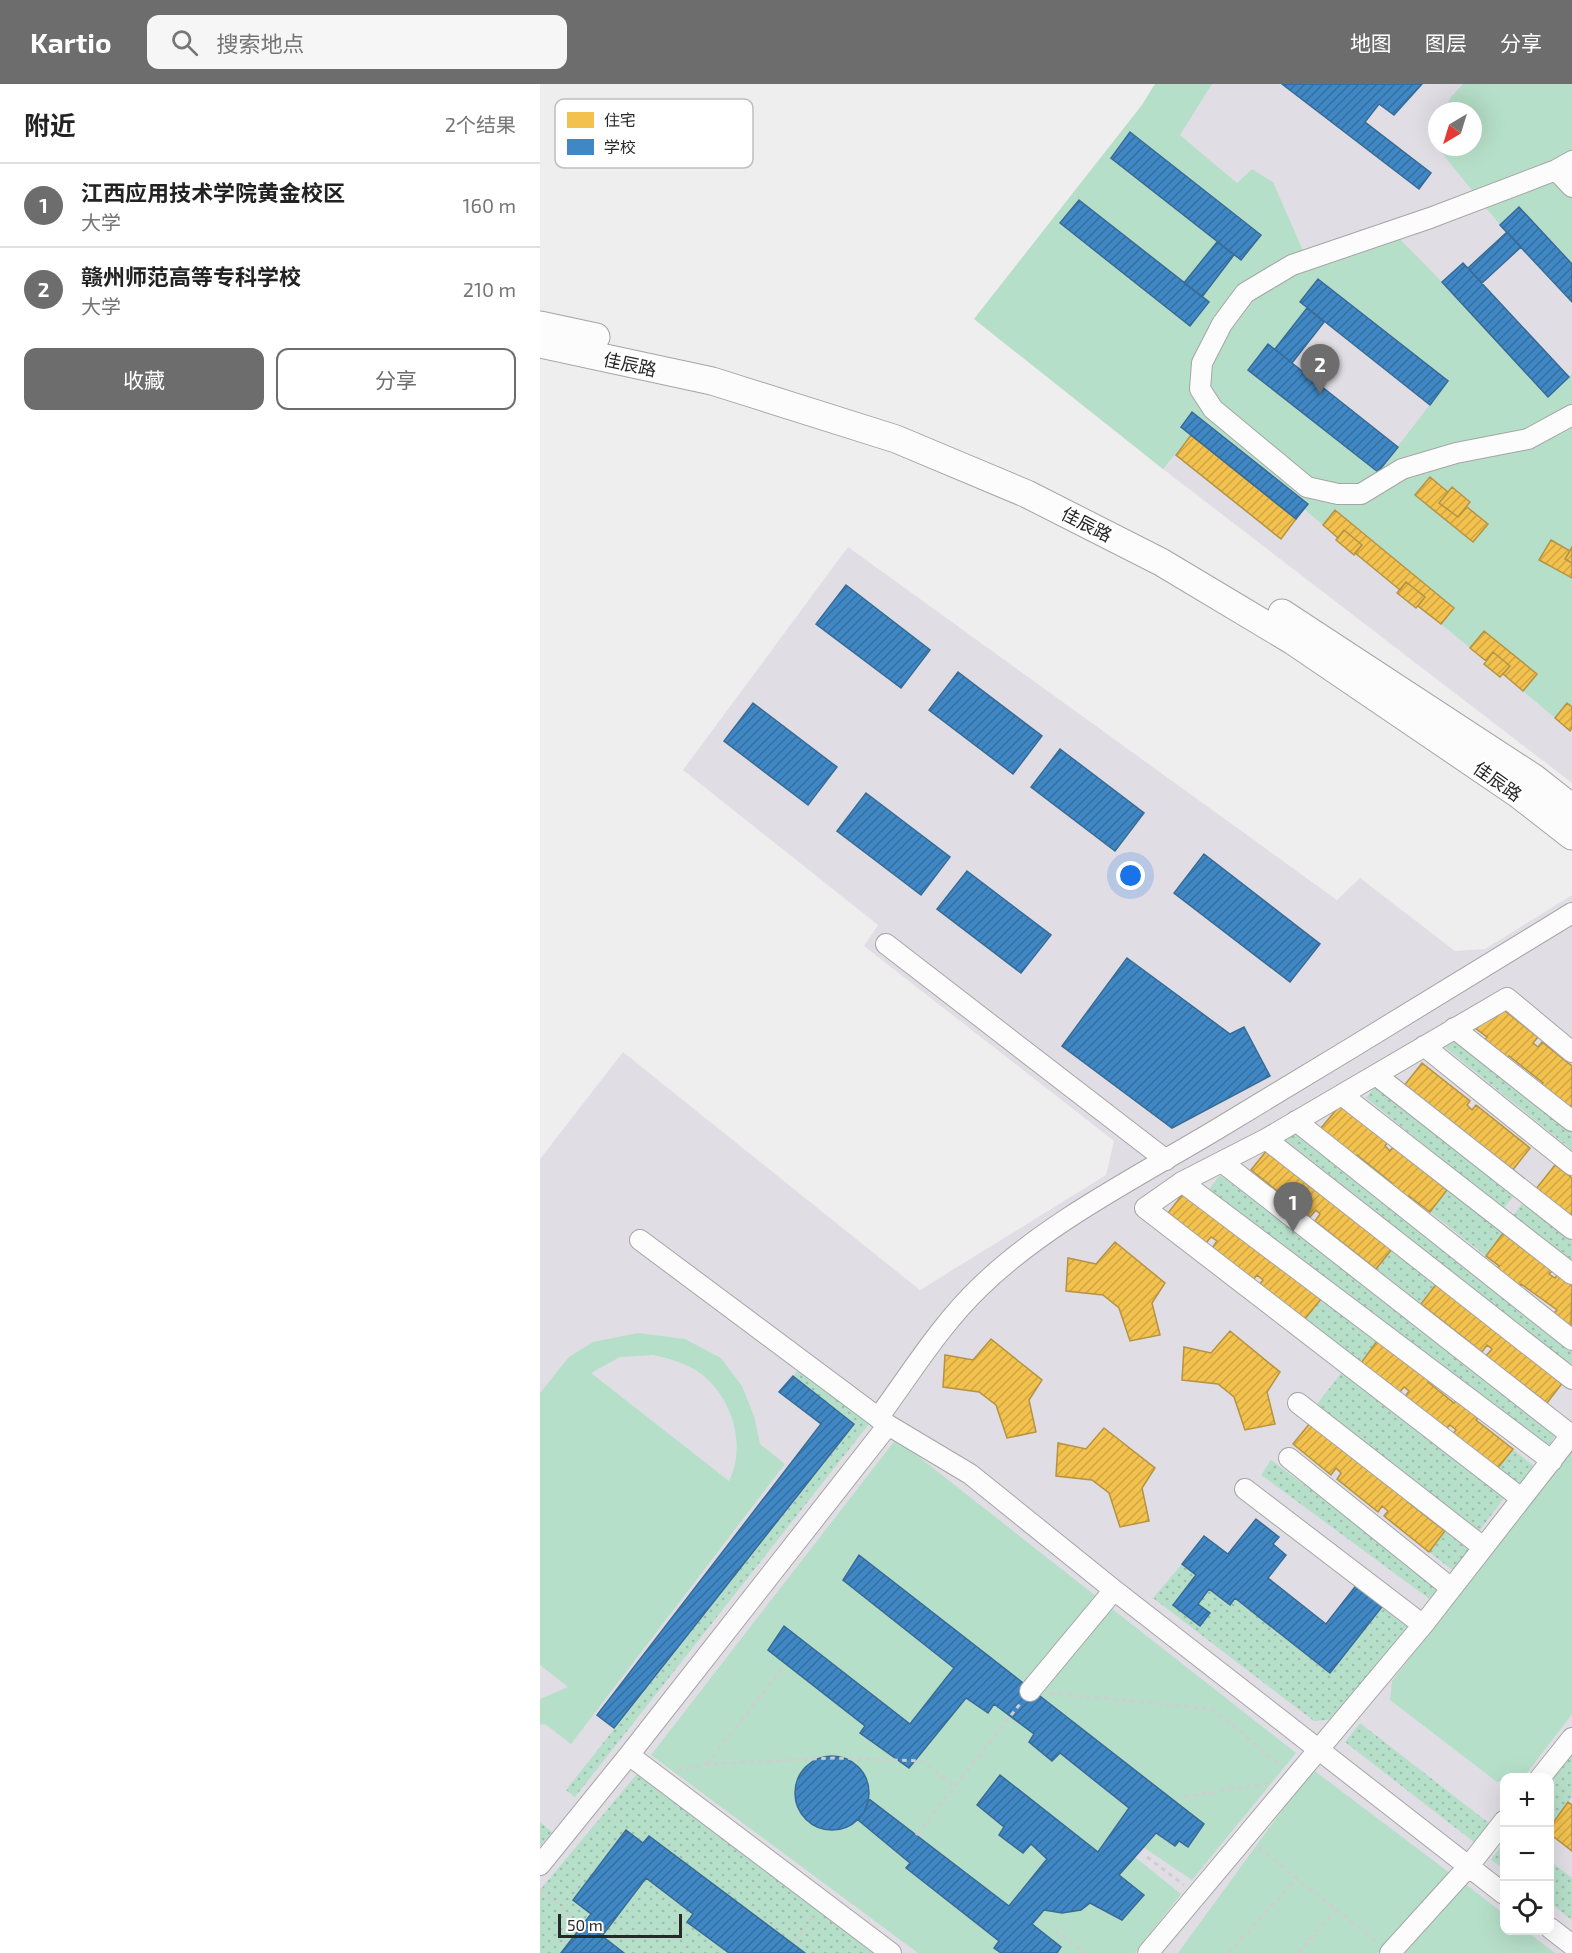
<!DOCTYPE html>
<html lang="zh">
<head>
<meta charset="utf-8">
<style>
	:root { --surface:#fff; --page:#f6f6f6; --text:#222; --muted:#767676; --line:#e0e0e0; --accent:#6d6d6e }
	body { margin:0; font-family:"Exo 2","Noto Sans SC",sans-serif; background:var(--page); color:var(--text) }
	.controls { position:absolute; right:18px; bottom:18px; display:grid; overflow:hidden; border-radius:12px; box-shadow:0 6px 24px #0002 }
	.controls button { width:54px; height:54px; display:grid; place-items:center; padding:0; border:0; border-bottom:2px solid var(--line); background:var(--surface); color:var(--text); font:30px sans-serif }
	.compass { position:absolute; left:888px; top:18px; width:54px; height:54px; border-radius:50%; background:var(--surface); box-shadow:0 6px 24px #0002; rotate:218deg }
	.scale { position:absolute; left:18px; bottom:15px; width:124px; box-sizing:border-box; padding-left:6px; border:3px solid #282829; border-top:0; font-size:16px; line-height:21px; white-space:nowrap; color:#282829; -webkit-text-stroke:4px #fff; paint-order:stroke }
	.you { position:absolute; left:591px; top:792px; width:21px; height:21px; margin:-15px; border:4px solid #fff; border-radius:50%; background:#1a73e8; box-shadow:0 0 0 9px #1a73e833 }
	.badge { display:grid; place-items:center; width:39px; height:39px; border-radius:50%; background:var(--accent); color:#fff; font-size:20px; font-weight:700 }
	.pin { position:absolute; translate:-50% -50px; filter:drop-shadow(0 2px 3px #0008) }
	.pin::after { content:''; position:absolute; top:32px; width:21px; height:18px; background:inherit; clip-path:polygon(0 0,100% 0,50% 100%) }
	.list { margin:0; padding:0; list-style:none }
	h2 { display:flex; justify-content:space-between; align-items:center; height:78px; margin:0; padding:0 24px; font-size:26px }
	h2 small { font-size:20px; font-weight:400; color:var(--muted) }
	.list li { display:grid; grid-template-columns:39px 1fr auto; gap:18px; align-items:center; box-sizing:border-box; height:84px; padding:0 24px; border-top:2px solid var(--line) }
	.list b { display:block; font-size:22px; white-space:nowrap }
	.list p { margin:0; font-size:20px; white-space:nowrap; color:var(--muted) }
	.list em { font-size:20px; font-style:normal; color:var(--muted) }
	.actions { display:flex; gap:12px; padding:18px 24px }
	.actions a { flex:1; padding:14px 0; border:2px solid var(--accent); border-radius:12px; text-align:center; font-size:21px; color:var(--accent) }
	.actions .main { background:var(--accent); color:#fff }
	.icon { flex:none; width:33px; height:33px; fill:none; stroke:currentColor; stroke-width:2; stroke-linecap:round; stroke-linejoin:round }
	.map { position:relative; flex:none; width:1032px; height:1869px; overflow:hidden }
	header { display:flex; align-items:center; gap:36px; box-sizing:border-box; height:84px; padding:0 30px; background:var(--accent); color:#fff }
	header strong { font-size:28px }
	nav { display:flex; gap:33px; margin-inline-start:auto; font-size:21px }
	.search { width:420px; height:54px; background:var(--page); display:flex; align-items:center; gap:15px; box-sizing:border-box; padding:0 21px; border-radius:12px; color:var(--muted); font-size:22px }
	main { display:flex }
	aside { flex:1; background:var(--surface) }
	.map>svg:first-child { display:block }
	.built { fill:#e0dee4; fill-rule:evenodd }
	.grass { fill:url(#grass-dots) }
	.green { fill:#b6dfc9; fill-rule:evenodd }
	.homes { fill:url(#homes-hatch); stroke:#b59343; stroke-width:1.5 }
	.schools { fill:url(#schools-hatch); stroke:#386b96; stroke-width:1.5 }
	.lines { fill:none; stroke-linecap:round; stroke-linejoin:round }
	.street-casing { stroke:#a5a5a6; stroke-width:22 }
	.secondary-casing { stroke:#a5a5a6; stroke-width:29 }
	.path { stroke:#cececf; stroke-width:3; stroke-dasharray:4.5 4.5; stroke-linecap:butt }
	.street { stroke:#fcfcfd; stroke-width:20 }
	.secondary { stroke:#fcfcfd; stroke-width:27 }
	.labels { text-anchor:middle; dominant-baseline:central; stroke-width:6; stroke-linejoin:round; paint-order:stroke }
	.street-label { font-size:18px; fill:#282829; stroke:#fff }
	.key { fill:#fff; stroke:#bebebf; stroke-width:1.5 }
	.key-label { font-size:16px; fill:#282829 }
</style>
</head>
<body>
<header>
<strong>Kartio</strong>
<div class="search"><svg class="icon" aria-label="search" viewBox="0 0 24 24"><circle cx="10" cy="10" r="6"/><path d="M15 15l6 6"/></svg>搜索地点</div>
<nav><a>地图</a><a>图层</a><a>分享</a></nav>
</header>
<main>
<aside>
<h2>附近<small>2个结果</small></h2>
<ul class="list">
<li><span class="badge">1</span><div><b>江西应用技术学院黄金校区</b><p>大学</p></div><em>160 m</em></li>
<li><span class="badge">2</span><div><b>赣州师范高等专科学校</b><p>大学</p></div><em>210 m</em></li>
</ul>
<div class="actions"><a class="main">收藏</a><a>分享</a></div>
</aside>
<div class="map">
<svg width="1032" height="1869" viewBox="0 0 1032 1869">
	<defs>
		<pattern id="grass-dots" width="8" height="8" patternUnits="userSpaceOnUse" patternTransform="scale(1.5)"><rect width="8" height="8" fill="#b6dfc9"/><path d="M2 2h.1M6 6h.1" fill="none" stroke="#9cbfad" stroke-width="1.8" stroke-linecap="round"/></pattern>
		<pattern id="homes-hatch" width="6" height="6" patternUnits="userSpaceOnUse" patternTransform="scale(1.5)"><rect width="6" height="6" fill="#f2c14e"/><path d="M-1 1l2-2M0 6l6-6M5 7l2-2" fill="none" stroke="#d0a644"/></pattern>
		<pattern id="schools-hatch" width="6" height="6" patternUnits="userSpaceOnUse" patternTransform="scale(1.5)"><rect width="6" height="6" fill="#3f88c5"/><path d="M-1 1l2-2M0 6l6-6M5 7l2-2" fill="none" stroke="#356fa0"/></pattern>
	</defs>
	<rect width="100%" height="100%" fill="#eeeeef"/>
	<!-- built -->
	<path class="built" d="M615,0H1032V699L623,385L434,235L602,21ZM897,27H933V63H897Z
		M308,463L797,816L820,794L915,867L945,865L1032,811V1869H0V1075L83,968L380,1206L566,1091L574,1057L324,862L338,841L143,686ZM964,1694H1010V1846H964Z"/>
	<!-- grass -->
	<path class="grass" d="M914,952L1032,1045V1066L901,960Z
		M836,1001L973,1113L963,1125L826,1014Z
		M755,1046L1032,1266V1283L746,1056Z
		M680,1091L1017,1350L1006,1365L669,1105Z
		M907,1106L963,1149L946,1172L890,1128Z
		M983,1118L1032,1155V1180L971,1135Z
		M852,1165L897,1199L881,1220L836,1185Z
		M781,1215L837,1257L821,1279L764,1236Z
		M259,1285L329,1340L35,1713L26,1706L314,1341L253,1292Z
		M802,1288L964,1414L937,1450L774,1324Z
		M973,1365L995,1383L978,1404L956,1386Z
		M731,1376L901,1502L891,1516L721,1391Z
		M905,1447L931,1468L915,1488L889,1468Z
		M642,1480L656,1491L633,1521L660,1542L670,1529L658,1520L669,1505L690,1521L695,1514L790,1589L845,1519L870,1544L796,1635L774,1637L613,1514Z
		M820,1639L950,1740L935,1759L805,1658Z
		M1032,1669V1713L1010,1743V1698Z
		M97,1690L334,1869H265L109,1752L103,1759L86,1746L33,1816L51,1830L21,1869H0V1806Z
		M0,1738L12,1748L0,1763Z
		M964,1758V1785L951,1776Z
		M1010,1777L1032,1794V1836L1010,1819Z
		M106,1794L153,1830L148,1838L189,1869H84L62,1852Z"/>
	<!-- green -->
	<path class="green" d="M615,0H672L640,51L697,99L712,85L733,98L767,176L852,147L902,198L1008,312L1032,290V463L1030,467L1011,456L1000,475L1032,494V623L1027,619L1015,634L983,607L996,589L944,547L930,564L901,540L914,524L796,426L783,441L764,425L768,420L653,328L641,343L651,351L623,385L434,235L602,21ZM779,195L908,297L838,388L708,286L728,261L735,265L767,224L760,218ZM890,393L908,408L912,403L930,418L927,423L948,440L933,458L875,411Z
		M923,0H1032V180L980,123L960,141L897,63H933V27H904L911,13Z
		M98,1249L145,1255L181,1274L202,1302L214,1332L220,1360L245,1380L31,1660L5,1640L0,1641V1615L28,1603L0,1581V1309L29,1273L53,1258ZM113,1271C130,1275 146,1279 160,1289C192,1313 207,1361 189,1397L51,1289L80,1273Z
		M356,1355L756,1669L652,1796L603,1763L616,1749L634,1762L663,1740L320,1471L304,1495L414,1584L370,1640L244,1542L228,1566L325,1642L321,1649L369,1684L426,1614L448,1629L454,1620L494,1650L489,1658L512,1677L520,1669L589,1724L558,1768L459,1691L437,1721C460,1740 485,1755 507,1775L469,1822L329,1715C330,1653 244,1665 256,1718C258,1728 265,1738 275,1742C290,1750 305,1746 318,1736L370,1779L366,1784L459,1857L454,1864L461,1869H378L111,1671Z
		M1032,1363V1630L984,1693L964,1694V1697L957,1698L850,1616L852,1597Z
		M772,1685L910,1789L838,1869H638Z
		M595,1773L641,1810L595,1869H517L521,1862L492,1840L504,1826C523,1829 534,1831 550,1819L582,1836L603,1811L579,1791Z
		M923,1798L964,1830V1846L986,1847L1015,1869H861Z"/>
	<!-- homes -->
	<path class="homes" d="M651,351L756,435L741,455L636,371Z
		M890,393L908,408L899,419L918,433L927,423L948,440L933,458L875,411Z
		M912,403L930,418L918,433L899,419Z
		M795,426L914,524L901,540L878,522L885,513L866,498L860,506L815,469L822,461L804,446L798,454L783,441Z
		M804,446L822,461L814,471L796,456Z
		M1011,456L1030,467L1025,475L1032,479V494L999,476Z
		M1032,463V479L1025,475Z
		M866,498L885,513L876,524L857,509Z
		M944,547L997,590L983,607L963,590L970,582L953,568L946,577L930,564Z
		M953,568L970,582L960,593L944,580Z
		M1027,619L1032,623V644L1030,647L1015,634Z
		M955,919L998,953L993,959L998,963L1002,958L1032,982V1026L1000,1003L1003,999L969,972L965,976L943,958L947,953L935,944Z
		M882,979L930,1017L927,1021L932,1026L936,1021L990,1064L972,1087L863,1003Z
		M801,1020L848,1058L845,1062L850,1067L853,1063L907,1106L890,1128L869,1112L866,1116L849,1102L852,1099L817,1071L814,1075L792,1058L794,1055L781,1044Z
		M727,1066L852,1165L836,1185L775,1137L780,1130L776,1126L770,1133L711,1086Z
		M1015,1081L1032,1094V1132L1029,1136L996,1105Z
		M645,1107L781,1215L764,1236L719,1201L723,1196L717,1191L713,1196L672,1164L677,1157L671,1153L666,1159L628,1129Z
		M963,1149L1012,1187L1009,1190L1015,1194L1018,1190L1032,1201L1031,1243L1013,1230L1017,1226L981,1200L979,1203L956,1186L959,1182L946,1172Z
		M575,1158L625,1199L612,1219L620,1251L590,1257L579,1224L563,1211L526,1207L528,1174L556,1180Z
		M897,1199L1024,1297L1007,1319L946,1272L952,1265L947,1261L942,1268L881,1220Z
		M690,1247L740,1288L727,1308L735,1340L705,1346L694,1313L678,1300L642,1296L644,1263L671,1269Z
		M451,1255L502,1296L489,1316L496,1348L467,1354L456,1321L439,1308L403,1303L405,1271L433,1276Z
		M837,1257L870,1282L873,1279L892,1293L888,1298L914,1319L918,1315L939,1333L936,1336L973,1365L956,1386L912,1351L916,1346L910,1341L905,1346L864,1314L869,1307L864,1303L859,1309L821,1279Z
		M770,1339L847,1401L850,1397L871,1414L868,1418L905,1447L889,1468L844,1432L848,1427L842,1422L838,1428L797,1395L801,1389L796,1384L791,1391L753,1360Z
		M564,1344L615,1384L602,1404L609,1437L580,1443L569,1409L552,1396L516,1392L518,1359L546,1365Z
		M1028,1718L1032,1721V1767L1010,1750V1743Z"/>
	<!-- schools -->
	<path class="schools" d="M742,0H882L854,31L839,20L825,38L891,89L879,105Z
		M590,48L721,151L701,176L571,74Z
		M539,116L669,218L650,242L520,139Z
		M979,123L1032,180V218L960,141Z
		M967,148L981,163L942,199L928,184Z
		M677,158L694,171L662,213L644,199Z
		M923,179L1029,293L1008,313L902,198Z
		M778,195L908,297L890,321L760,218Z
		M767,224L784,238L752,279L735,265Z
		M728,260L858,363L838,388L708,286Z
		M652,328L768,420L756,435L641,343Z
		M306,501L390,566L361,604L276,540Z
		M418,588L502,652L473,690L389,626Z
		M213,619L297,683L268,721L184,657Z
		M520,665L604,729L575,767L491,703Z
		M326,709L410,773L381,811L297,747Z
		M664,770L780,860L750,898L634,809Z
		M427,787L511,851L481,889L397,825Z
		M587,874L690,950L704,943L730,992L632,1044L522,962Z
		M253,1292L314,1340L74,1644L57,1631L281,1340L239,1308Z
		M716,1435L739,1453L733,1460L746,1471L728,1494L786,1540L818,1499L845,1519L790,1589L695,1514L690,1521L669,1505L658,1520L670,1529L660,1542L633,1521L656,1491L642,1480L664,1452L688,1470Z
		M319,1471L664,1740L648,1763L639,1757L635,1762L616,1749L579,1791L604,1811L582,1836L550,1819L541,1826L522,1829L504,1826L492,1840L521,1863L517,1869H461L454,1864L459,1857L366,1784L370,1779L318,1736L324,1728L329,1715L469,1822L507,1775L491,1760L483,1769L459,1751L464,1743L437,1721L460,1691L558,1768L589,1724L520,1669L512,1677L489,1658L494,1650L454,1620L448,1629L426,1614L369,1684L320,1649L325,1642L228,1566L244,1542L370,1640L414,1584L303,1496Z
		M255 1709a37 37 0 1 1 74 0a37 37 0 1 1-74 0Z
		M86,1746L103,1759L109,1752L265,1869H189L147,1838L153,1830L106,1794L62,1852L44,1839L51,1830L33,1816Z
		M44,1839L62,1852L84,1869H21Z"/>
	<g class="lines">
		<defs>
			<path id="street" d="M1032,77L1016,86L890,134L752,181L705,209L682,240L662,279L660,305L673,325L767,403L798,410H821L862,385L916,369L988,355L1032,331
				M1016,86L1032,103
				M346,860L626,1076
				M914,944L1032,1037
				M884,962L1032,1081
				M836,991L1032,1145
				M802,1011L1032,1190
				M756,1037L1032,1256
				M726,1055L1032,1295
				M682,1078L1031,1351
				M642,1098L1012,1377
				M100,1156L348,1341L430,1390L574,1506L964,1810
				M758,1319L943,1463
				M338,1334C371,1289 401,1240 441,1202C507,1138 601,1091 679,1044C797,973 915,901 1032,829
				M749,1374L911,1504
				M705,1405L883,1541
				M981,1414L605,1124L642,1098L726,1055L967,914L1032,968
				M490,1607L574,1506
				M89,1671L351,1869
				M1000,1694L1032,1654
				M0,1781L89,1671L348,1341
				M1010,1844L1032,1861
				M608,1869L883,1541L1032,1350
				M850,1869L928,1783L964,1737"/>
			<path id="secondary" d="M0,241L56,253
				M0,260L172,297L356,355L487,410L621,478L753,557L978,710L1032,752
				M742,529L994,694L1032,724"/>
		</defs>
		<!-- street casing -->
		<use href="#street" class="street-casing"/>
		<!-- secondary casing -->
		<use href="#secondary" class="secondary-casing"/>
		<!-- path -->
		<path class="path" d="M510,1609L672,1625L743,1683
			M167,1680L244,1582
			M138,1686L167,1680L293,1674L384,1677L414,1702
			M644,1713L728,1699
			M376,1751L480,1620
			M719,1764L838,1859
			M607,1773L644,1801
			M0,1805L38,1838
			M515,1846L546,1869
			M254,1858L274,1831
			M689,1869L757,1794
			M758,1869L796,1825"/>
		<!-- street -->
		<use href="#street" class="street"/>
		<!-- secondary -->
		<use href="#secondary" class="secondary"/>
	</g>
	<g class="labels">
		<!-- street labels -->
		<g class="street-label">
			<text transform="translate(90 280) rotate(12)">佳辰路</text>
			<text transform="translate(547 440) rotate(27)">佳辰路</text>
			<text transform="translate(958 697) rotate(35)">佳辰路</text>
		</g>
	</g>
	<!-- legend -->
	<rect x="15" y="15" width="198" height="69" rx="9" class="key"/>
	<rect x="27" y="28" width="27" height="16" fill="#f2c14e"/>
	<rect x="27" y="55" width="27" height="16" fill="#3f88c5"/>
	<g class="key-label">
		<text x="64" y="42">住宅</text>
		<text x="64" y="69">学校</text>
	</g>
</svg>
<div class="controls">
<button>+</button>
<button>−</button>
<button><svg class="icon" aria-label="locate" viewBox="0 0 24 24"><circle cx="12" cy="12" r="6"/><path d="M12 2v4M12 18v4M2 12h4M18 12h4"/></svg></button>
</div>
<svg class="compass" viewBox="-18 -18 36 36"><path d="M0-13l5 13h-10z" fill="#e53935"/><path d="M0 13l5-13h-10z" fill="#767676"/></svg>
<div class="scale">50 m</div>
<div class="you"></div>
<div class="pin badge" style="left:753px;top:1148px">1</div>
<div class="pin badge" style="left:780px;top:310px">2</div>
</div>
</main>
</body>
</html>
